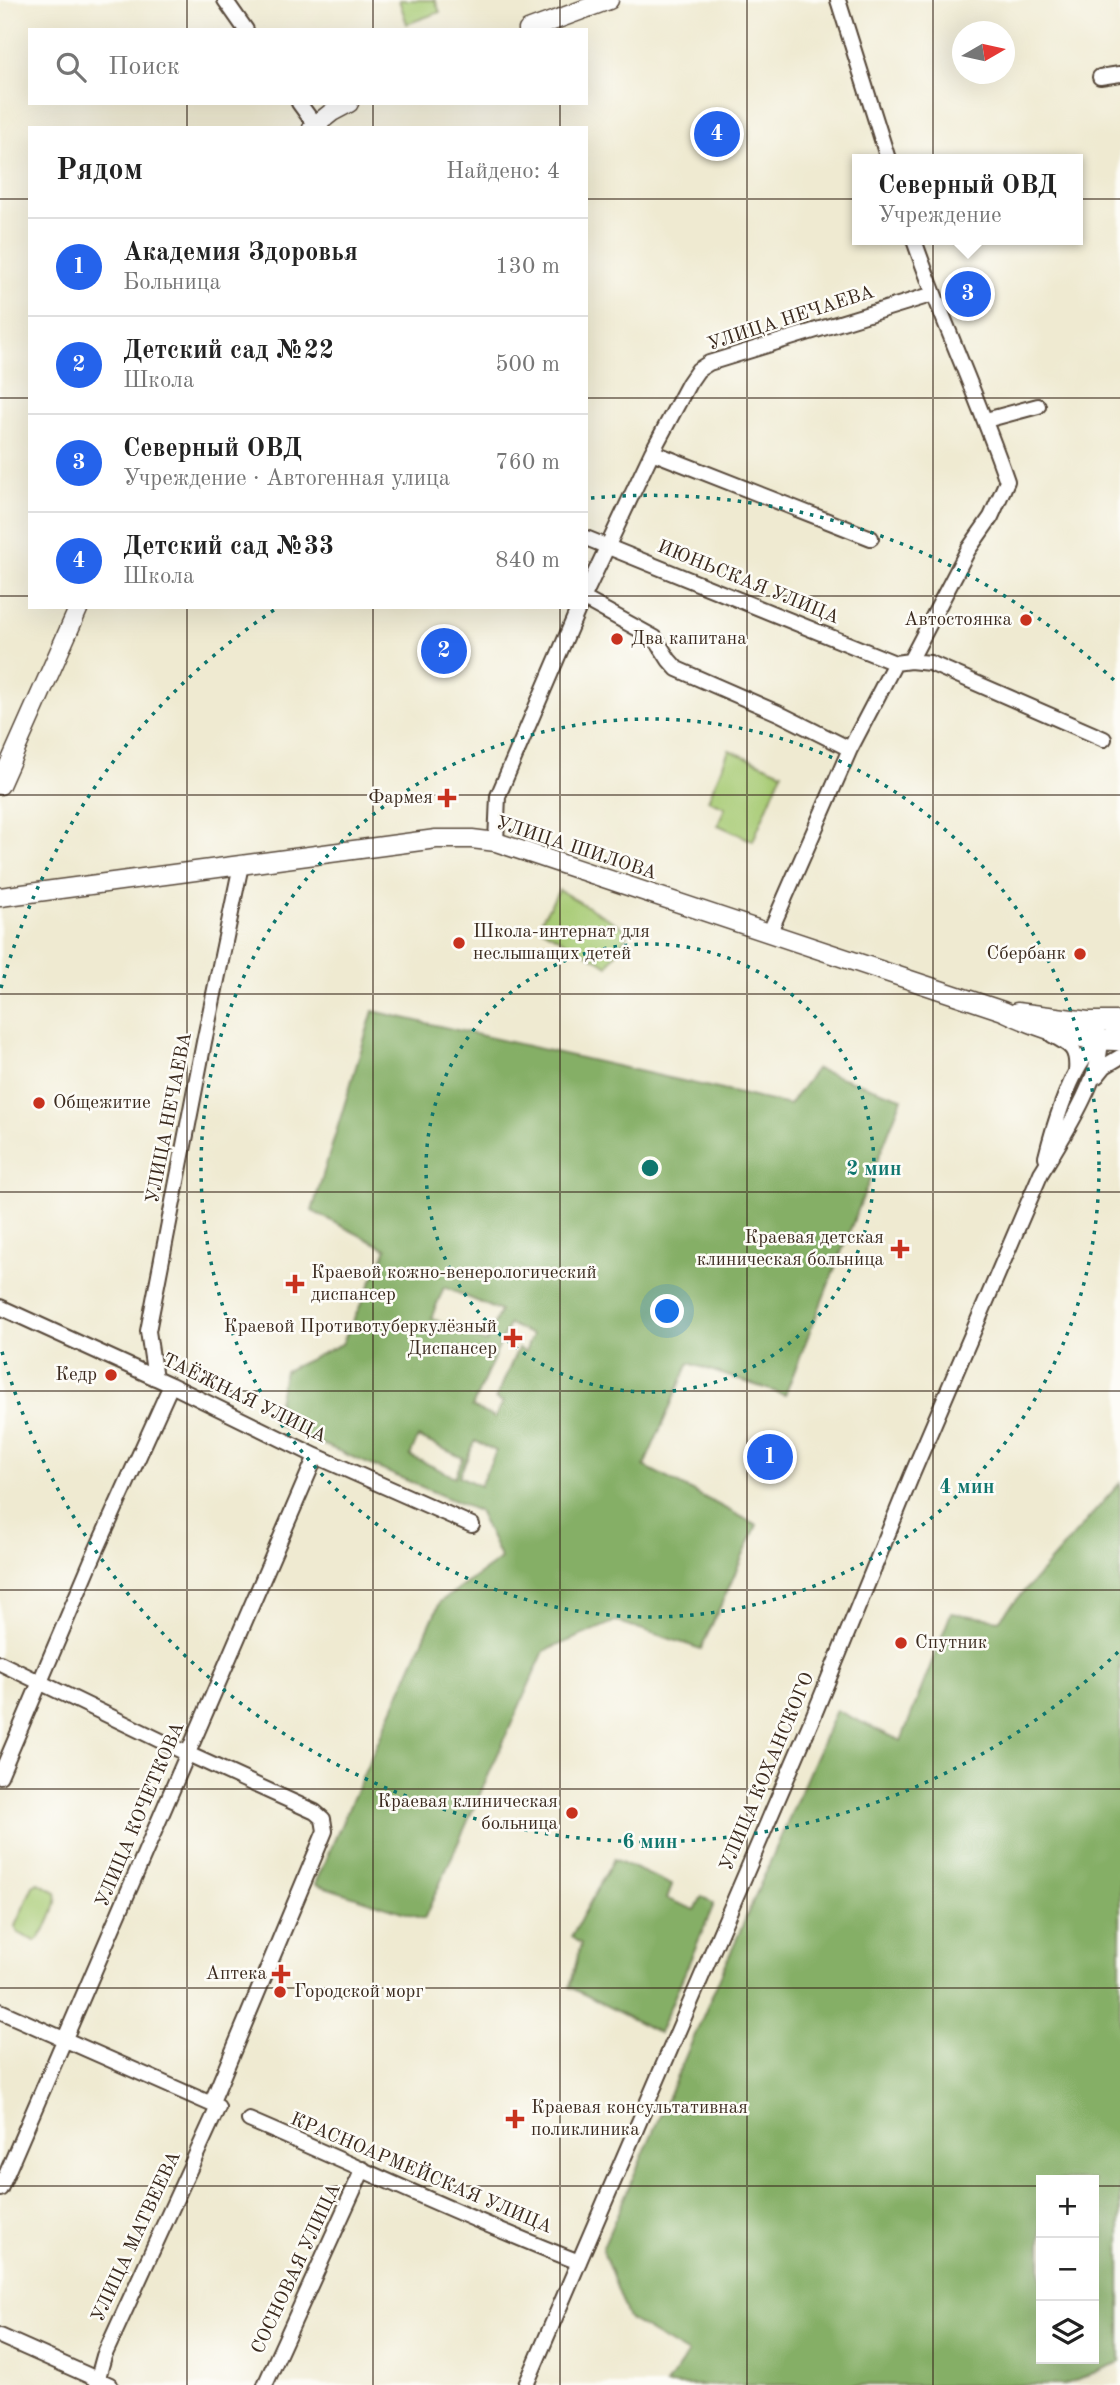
<!DOCTYPE html>
<html lang="ru">
<head>
<meta charset="utf-8">
<style>
	:root { --surface:#fff; --page:#f2f2f2; --text:#222; --muted:#767676; --line:#e0e0e0; --accent:#2563eb }
	body { margin:0; font-family:"Old Standard TT",serif; background:var(--page); color:var(--text) }
	.controls { position:absolute; right:21px; bottom:21px; display:grid; overflow:hidden; border-radius:0px; box-shadow:0 7px 28px #0002 }
	.controls button { width:63px; height:63px; display:grid; place-items:center; padding:0; border:0; border-bottom:2px solid var(--line); background:var(--surface); color:var(--text); font:35px sans-serif }
	.compass { position:absolute; left:952px; top:21px; width:63px; height:63px; border-radius:50%; background:var(--surface); box-shadow:0 7px 28px #0002; rotate:81deg }
	.you { position:absolute; left:668px; top:1312px; width:24px; height:24px; margin:-18px; border:5px solid #fff; border-radius:50%; background:#1a73e8; box-shadow:0 0 0 10px #1a73e833 }
	.badge { display:grid; place-items:center; width:46px; height:46px; border-radius:50%; background:var(--accent); color:#fff; font-size:23px; font-weight:700 }
	.pin { position:absolute; translate:-50% -50%; border:4px solid #fff; box-shadow:0 2px 7px #0006 }
	.popup { position:absolute; left:852px; top:154px; width:231px; height:91px; box-sizing:border-box; display:grid; place-content:center; border-radius:0px; background:var(--surface); filter:drop-shadow(0 2px 5px #0005); font-size:23px; white-space:nowrap; color:var(--muted) }
	.popup b { font-size:26px; color:var(--text) }
	.popup::after { content:''; position:absolute; left:50%; top:100%; margin-left:-14px; border:14px solid transparent; border-top-color:var(--surface) }
	.list { margin:0; padding:0; list-style:none }
	h2 { display:flex; justify-content:space-between; align-items:center; height:91px; margin:0; padding:0 28px; font-size:30px }
	h2 small { font-size:23px; font-weight:400; color:var(--muted) }
	.list li { display:grid; grid-template-columns:46px 1fr auto; gap:21px; align-items:center; box-sizing:border-box; height:98px; padding:0 28px; border-top:2px solid var(--line) }
	.list b { display:block; font-size:26px; white-space:nowrap }
	.list p { margin:0; font-size:23px; white-space:nowrap; color:var(--muted) }
	.list em { font-size:23px; font-style:normal; color:var(--muted) }
	.icon { flex:none; width:38px; height:38px; fill:none; stroke:currentColor; stroke-width:2; stroke-linecap:round; stroke-linejoin:round }
	.map { position:relative; flex:none; width:1120px; height:2385px; overflow:hidden }
	.search { position:absolute; background:var(--surface); box-shadow:0 7px 28px #0002; left:28px; top:28px; width:560px; height:77px; display:flex; align-items:center; gap:18px; box-sizing:border-box; padding:0 24px; border-radius:0px; color:var(--muted); font-size:26px }
	.panel { position:absolute; background:var(--surface); box-shadow:0 7px 28px #0002; left:28px; top:126px; width:560px; height:483px; border-radius:0px }
	.map>svg:first-child { display:block }
	.green { fill:#a7cb74; stroke:#717a49; stroke-width:2 }
	.forest { fill:#85af66; stroke:#606c42; stroke-width:2; fill-rule:evenodd }
	.lines { fill:none; stroke-linecap:round; stroke-linejoin:round }
	.minor-casing { stroke:#564739; stroke-width:18 }
	.major-casing { stroke:#564739; stroke-width:21 }
	.minor { stroke:#fff; stroke-width:14 }
	.major { stroke:#fff; stroke-width:18 }
	.grid { fill:none; stroke:#3b2a1e; stroke-width:2; stroke-opacity:0.55 }
	.ring { fill:none; stroke:#0f766e; stroke-width:3.5; stroke-dasharray:3.5 7 }
	.poi-dot { fill:#c8321e; stroke:#fdfcf7; stroke-width:2.5 }
	.labels { text-anchor:middle; dominant-baseline:central; stroke-width:5; stroke-linejoin:round; paint-order:stroke }
	.street-label { font-size:19px; fill:#3b2a1e; stroke:#fdfcf7 }
	.poi-label { font-size:19px; fill:#3b2a1e; stroke:#fdfcf7; text-anchor:end }
	.centre { fill:#0f766e; stroke:#fdfcf7; stroke-width:3.5 }
	.ring-label { font-size:21px; text-anchor:middle; font-weight:bold; fill:#0f766e; stroke:#fdfcf7; stroke-width:5; stroke-linejoin:round; paint-order:stroke }
</style>
</head>
<body>
<div class="map">
<svg width="1120" height="2385" viewBox="0 0 1120 2385">
	<rect width="100%" height="100%" fill="#fdfcf7"/>
	<filter id="ink" filterUnits="userSpaceOnUse"><feTurbulence type="fractalNoise" baseFrequency=".0143" numOctaves="2"/><feDisplacementMap in="SourceGraphic" scale="14" xChannelSelector="R" yChannelSelector="G"/><feConvolveMatrix kernelMatrix="1 2 1 2 8 2 1 2 1" color-interpolation-filters="sRGB"/></filter>
	<filter id="wash" filterUnits="userSpaceOnUse"><feTurbulence type="fractalNoise" baseFrequency=".00686" numOctaves="4" result="noise"/><feDisplacementMap in="SourceGraphic" scale="28" xChannelSelector="R" yChannelSelector="G"/><feGaussianBlur stdDeviation="1.57" result="paint"/><feColorMatrix in="noise" values="0 0 0 0 0 0 0 0 0 0 0 0 0 0 0 0 0 1.4 0 .05"/><feComposite in="paint" operator="in"/></filter>
	<g filter="url(#wash)">
		<rect width="100%" height="100%" fill="#efead1"/>
		<!-- green -->
		<path class="green" d="M399,0H435L440,12L407,24Z
			M729,750L782,772L753,841L718,825L725,807L708,800Z
			M559,890L629,931L608,966L538,926Z
			M38,1883L56,1892C59,1905 46,1934 35,1941L18,1933L15,1926L33,1886Z"/>
		<!-- forest -->
		<path class="forest" d="M373,1011L789,1105L816,1069L902,1098L785,1395L689,1363L644,1466L757,1525L701,1649L616,1621L544,1651L424,1919L315,1884L440,1602L501,1559L478,1511L273,1423L285,1371L342,1344L387,1249L312,1211ZM444,1287L500,1311L486,1343L431,1318ZM509,1324L532,1335L525,1352L518,1348L496,1399L503,1402L495,1418L472,1407ZM418,1437L463,1458L455,1477L410,1456ZM475,1441L496,1451L480,1486L459,1476Z
			M1120,1483V2362L1064,2385H666L688,2354L629,2319L602,2249L836,1710L901,1741L951,1613L999,1620ZM1041,2180H1094V2359H1041Z
			M614,1859L672,1885L667,1899L695,1910L702,1896L714,1904L659,2033L570,1987L581,1944L571,1937Z"/>
	</g>
	<g filter="url(#ink)">
		<g class="lines">
			<defs>
				<path id="minor" d="M225,0L246,30
					M838,0L888,159
					M1100,77L1120,74
					M299,103L315,125
					M986,420L1038,406
					M652,452L871,538
					M586,538L895,663L910,661L930,663L1104,739
					M586,592L652,452L689,383L698,370L709,363L934,294
					M586,600L655,638L669,660L677,669L778,713L850,749
					M910,661L968,550L991,517L1007,481C979,399 942,321 914,240
					M496,842L498,796L579,607
					M769,934L850,749L895,663
					M1052,1035C1071,1045 1078,1049 1076,1072
					M1097,1076L1105,1066L1120,1057
					M1046,1157C1053,1128 1068,1080 1086,1056C1094,1044 1108,1037 1120,1030
					M0,1307L171,1385L316,1456L472,1525
					M155,1378L148,1331L204,1042L241,865
					M0,1663L188,1754L315,1812L323,1819L325,1831L211,2104
					M0,1776L91,1562L171,1385
					M0,2011L218,2107L104,2356L96,2385
					M249,2120C359,2167 467,2219 579,2262
					M0,2189L316,1456
					M0,2336L110,2385
					M265,2385L363,2169
					M526,2385L813,1717L911,1477L1041,1173C1058,1145 1110,1065 1099,1033C1097,1028 1093,1025 1088,1021"/>
				<path id="major" d="M528,30L609,0
					M312,128L332,112L349,103
					M0,785L79,607
					M0,897L436,839H472L496,842L1003,1011C1041,1029 1077,1042 1120,1041
					M1017,1012L1088,1021H1120"/>
			</defs>
			<!-- minor casing -->
			<use href="#minor" class="minor-casing"/>
			<!-- major casing -->
			<use href="#major" class="major-casing"/>
			<!-- minor -->
			<use href="#minor" class="minor"/>
			<!-- major -->
			<use href="#major" class="major"/>
		</g>
	</g>
	<!-- grid -->
	<path class="grid" d="M187,0V30M373,0V30M560,0V30M747,0V2385M933,0V2385M187,103V128M373,103V128M560,103V128M0,199H30M586,199H1120M0,398H30M586,398H1120M0,596H30M586,596H1120M187,607V2385M373,607V2385M560,607V2385M0,795H1120M0,994H1120M0,1192H1120M0,1391H1120M0,1590H1120M0,1789H1120M0,1988H1120M0,2186H1041M1094,2186H1120"/>
	<!-- distance rings -->
	<g class="ring">
		<circle cx="650" cy="1168" r="224"/>
		<circle cx="650" cy="1168" r="449"/>
		<path d="M1118 1652A673 673 0 0 1 1 1348M1 988A673 673 0 0 1 274 610M591 498A673 673 0 0 1 1118 684"/>
	</g>
	<!-- markers -->
	<g class="poi-dot">
		<circle cx="1026" cy="620" r="7"/>
		<circle cx="617" cy="639" r="7"/>
		<path d="M443.5 787.5h7v7h7v7h-7v7h-7v-7h-7v-7h7z"/>
		<circle cx="459" cy="943" r="7"/>
		<circle cx="1080" cy="954" r="7"/>
		<circle cx="39" cy="1103" r="7"/>
		<path d="M896.5 1238.5h7v7h7v7h-7v7h-7v-7h-7v-7h7z"/>
		<path d="M291.5 1273.5h7v7h7v7h-7v7h-7v-7h-7v-7h7z"/>
		<path d="M509.5 1327.5h7v7h7v7h-7v7h-7v-7h-7v-7h7z"/>
		<circle cx="111" cy="1375" r="7"/>
		<circle cx="901" cy="1643" r="7"/>
		<circle cx="572" cy="1813" r="7"/>
		<path d="M277.5 1963.5h7v7h7v7h-7v7h-7v-7h-7v-7h7z"/>
		<circle cx="280" cy="1992" r="7"/>
		<path d="M511.5 2108.5h7v7h7v7h-7v7h-7v-7h-7v-7h7z"/>
	</g>
	<g class="labels">
		<!-- street labels -->
		<g class="street-label">
			<text transform="translate(791 319) rotate(-18)">УЛИЦА НЕЧАЕВА</text>
			<text transform="translate(748 583) rotate(22)">ИЮНЬСКАЯ УЛИЦА</text>
			<text transform="translate(576 849) rotate(18)">УЛИЦА ШИЛОВА</text>
			<text transform="translate(170 1118) rotate(-79)">УЛИЦА НЕЧАЕВА</text>
			<text transform="translate(244 1399) rotate(26)">ТАЁЖНАЯ УЛИЦА</text>
			<text transform="translate(768 1772) rotate(-67)">УЛИЦА КОХАНСКОГО</text>
			<text transform="translate(141 1815) rotate(-67)">УЛИЦА КОЧЕТКОВА</text>
			<text transform="translate(421 2174) rotate(23)">КРАСНОАРМЕЙСКАЯ УЛИЦА</text>
			<text transform="translate(137 2237) rotate(-65)">УЛИЦА МАТВЕЕВА</text>
			<text transform="translate(297 2269) rotate(-65)">СОСНОВАЯ УЛИЦА</text>
		</g>
		<!-- poi labels -->
		<g class="poi-label">
			<text x="1012" y="620">Автостоянка</text>
			<text x="631" y="639" text-anchor="start">Два капитана</text>
			<text x="433" y="798">Фармея</text>
			<text x="473" y="932" text-anchor="start">Школа-интернат для<tspan x="473" dy="22">неслышащих детей</tspan></text>
			<text x="1066" y="954">Сбербанк</text>
			<text x="53" y="1103" text-anchor="start">Общежитие</text>
			<text x="884" y="1238">Краевая детская<tspan x="884" dy="22">клиническая больница</tspan></text>
			<text x="311" y="1273" text-anchor="start">Краевой кожно-венерологический<tspan x="311" dy="22">диспансер</tspan></text>
			<text x="497" y="1327">Краевой Противотуберкулёзный<tspan x="497" dy="22">Диспансер</tspan></text>
			<text x="97" y="1375">Кедр</text>
			<text x="915" y="1643" text-anchor="start">Спутник</text>
			<text x="558" y="1802">Краевая клиническая<tspan x="558" dy="22">больница</tspan></text>
			<text x="267" y="1974">Аптека</text>
			<text x="294" y="1992" text-anchor="start">Городской морг</text>
			<text x="531" y="2108" text-anchor="start">Краевая консультативная<tspan x="531" dy="22">поликлиника</tspan></text>
		</g>
	</g>
	<circle cx="650" cy="1168" r="10" class="centre"/>
	<g class="ring-label">
		<text x="874" y="1175">2 мин</text>
		<text x="967" y="1493">4 мин</text>
		<text x="650" y="1848">6 мин</text>
	</g>
</svg>
<div class="controls">
<button>+</button>
<button>−</button>
<button><svg class="icon" aria-label="layers" viewBox="0 0 24 24"><path d="M12 4l9 5-9 5-9-5zM3 14l9 5 9-5"/></svg></button>
</div>
<svg class="compass" viewBox="-18 -18 36 36"><path d="M0-13l5 13h-10z" fill="#e53935"/><path d="M0 13l5-13h-10z" fill="#767676"/></svg>
<div class="you"></div>
<div class="pin badge" style="left:770px;top:1457px">1</div>
<div class="pin badge" style="left:444px;top:651px">2</div>
<div class="pin badge" style="left:968px;top:294px">3</div>
<div class="popup"><b>Северный ОВД</b>Учреждение</div>
<div class="pin badge" style="left:717px;top:134px">4</div>
<div class="search"><svg class="icon" aria-label="search" viewBox="0 0 24 24"><circle cx="10" cy="10" r="6"/><path d="M15 15l6 6"/></svg>Поиск</div>
<section class="panel">
<h2>Рядом<small>Найдено: 4</small></h2>
<ul class="list">
<li><span class="badge">1</span><div><b>Академия Здоровья</b><p>Больница</p></div><em>130 m</em></li>
<li><span class="badge">2</span><div><b>Детский сад №22</b><p>Школа</p></div><em>500 m</em></li>
<li><span class="badge">3</span><div><b>Северный ОВД</b><p>Учреждение · Автогенная улица</p></div><em>760 m</em></li>
<li><span class="badge">4</span><div><b>Детский сад №33</b><p>Школа</p></div><em>840 m</em></li>
</ul>
</section>
</div>
</body>
</html>
